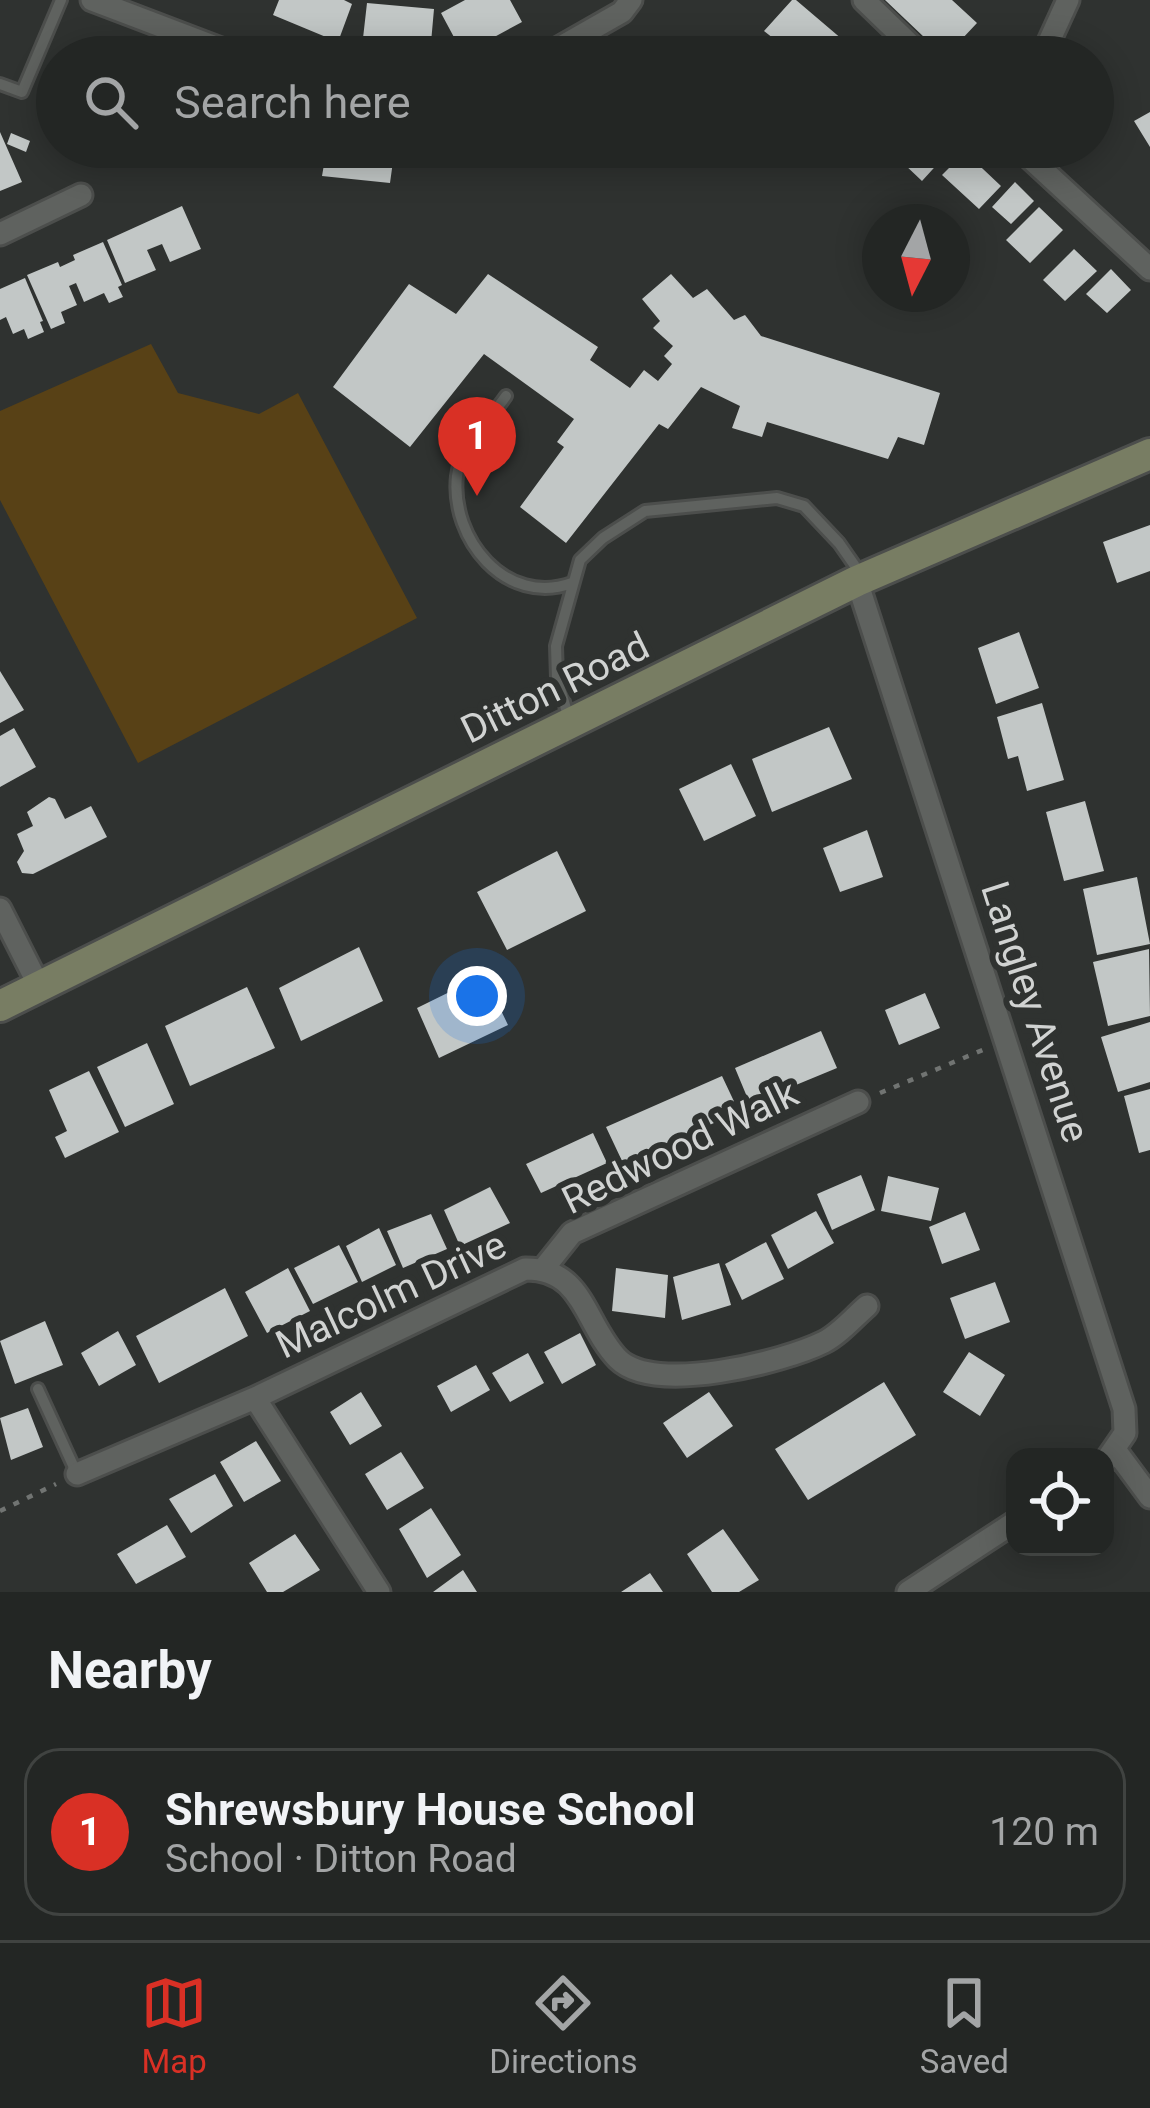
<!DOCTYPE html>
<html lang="en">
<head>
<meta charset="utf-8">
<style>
	:root { --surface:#232624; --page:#2f3231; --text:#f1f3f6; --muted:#a3a5a6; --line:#404341; --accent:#d93025 }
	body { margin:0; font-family:Roboto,sans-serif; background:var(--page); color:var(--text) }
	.controls { position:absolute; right:36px; bottom:36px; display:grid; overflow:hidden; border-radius:24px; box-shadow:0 6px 30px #0003 }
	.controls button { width:108px; height:108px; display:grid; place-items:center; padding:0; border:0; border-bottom:3px solid var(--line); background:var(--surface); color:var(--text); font:60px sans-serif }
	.compass { position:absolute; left:862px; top:204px; width:108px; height:108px; border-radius:50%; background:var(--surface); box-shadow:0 6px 30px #0003; rotate:186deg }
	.you { position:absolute; left:477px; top:996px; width:42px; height:42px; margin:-30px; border:9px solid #fff; border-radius:50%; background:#1a73e8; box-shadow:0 0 0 18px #1a73e833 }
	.badge { display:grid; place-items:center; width:78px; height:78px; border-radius:50%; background:var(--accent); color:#fff; font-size:39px; font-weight:700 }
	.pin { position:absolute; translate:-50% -99px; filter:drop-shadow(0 3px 6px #0008) }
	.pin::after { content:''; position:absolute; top:63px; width:42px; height:36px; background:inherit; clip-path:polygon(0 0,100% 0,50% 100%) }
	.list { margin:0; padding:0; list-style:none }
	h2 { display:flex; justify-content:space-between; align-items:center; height:156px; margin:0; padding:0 48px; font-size:51px }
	h2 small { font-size:39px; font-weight:400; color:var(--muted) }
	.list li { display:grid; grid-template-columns:78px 1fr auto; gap:36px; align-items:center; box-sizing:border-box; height:168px; margin:0 24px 24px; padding:0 24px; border:3px solid var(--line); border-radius:36px }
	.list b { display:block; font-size:45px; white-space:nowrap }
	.list p { margin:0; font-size:39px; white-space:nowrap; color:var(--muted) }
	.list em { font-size:39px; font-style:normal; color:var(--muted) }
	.icon { flex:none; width:66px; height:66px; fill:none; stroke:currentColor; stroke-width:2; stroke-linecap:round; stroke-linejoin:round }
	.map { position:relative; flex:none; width:1150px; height:1592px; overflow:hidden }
	.search { position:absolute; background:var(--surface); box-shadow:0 6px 30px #0003; left:36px; right:36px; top:36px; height:132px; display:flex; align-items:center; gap:30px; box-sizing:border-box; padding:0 42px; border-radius:66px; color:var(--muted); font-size:45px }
	.sheet { height:348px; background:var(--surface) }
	nav { display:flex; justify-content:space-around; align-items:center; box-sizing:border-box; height:168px; border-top:3px solid var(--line); background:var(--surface); font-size:33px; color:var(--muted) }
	nav a { display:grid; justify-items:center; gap:6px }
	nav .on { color:var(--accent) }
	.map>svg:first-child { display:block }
	.green { fill:#584116 }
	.building { fill:#c2c7c6 }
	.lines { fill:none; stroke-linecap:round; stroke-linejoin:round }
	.lane-casing { stroke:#4c4e4c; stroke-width:16 }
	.street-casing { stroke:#4c4e4c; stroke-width:27 }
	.secondary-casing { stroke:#4c4e4c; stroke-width:36 }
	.path { stroke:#717472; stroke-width:4.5; stroke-dasharray:6 9; stroke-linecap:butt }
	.lane { stroke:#5f625f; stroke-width:10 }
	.street { stroke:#5f625f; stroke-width:21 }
	.secondary { stroke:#787d63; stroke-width:30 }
	.labels { text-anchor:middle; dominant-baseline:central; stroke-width:12; stroke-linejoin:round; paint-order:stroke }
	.street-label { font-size:39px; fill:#d1d3d2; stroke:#2f3230 }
</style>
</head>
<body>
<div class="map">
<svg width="1150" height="1592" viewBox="0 0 1150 1592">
	<rect width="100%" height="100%" fill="#2f3230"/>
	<!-- green -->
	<path class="green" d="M151,344L178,393L259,414L298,393L417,618L138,763L0,500V411Z"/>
	<!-- building -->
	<path class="building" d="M279,0H344L352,4L338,42L273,15Z
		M465,0H510L522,22L463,54L441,13Z
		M792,0H796L863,57H797L764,31Z
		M885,0H952L977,23L945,57Z
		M367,3L434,9L430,54L362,47Z
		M1150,112V147L1134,121Z
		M0,132L22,182L0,191Z
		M11,133L30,141L26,152L7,144Z
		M259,147H305L298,164Z
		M327,147H395L390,183L322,176Z
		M917,147H953L922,181L903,163Z
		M965,152L1001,186L979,209L942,175Z
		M1015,182L1034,201L1011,224L992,207Z
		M182,206L201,249L170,262L162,244L147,250L156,270L125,283L107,240Z
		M1039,207L1063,230L1030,263L1006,240Z
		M103,242L122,285L118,287L123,297L109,303L104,293L84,302L76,283L69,286L77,305L61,312L65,323L51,329L27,275L58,262L60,267L75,260L73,255Z
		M1074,249L1097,271L1065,301L1043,280Z
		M1111,269L1131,290L1107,313L1086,294Z
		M488,274L598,347L590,360L630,388L644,370L658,381L672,364L664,356L673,346L653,328L660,321L642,299L671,274L693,298L707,289L734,320L745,315L761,336L940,393L924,445L898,437L888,459L767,422L762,437L732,428L740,406L701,387L668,429L659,424L566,543L520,507L564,447L557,442L574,419L484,354L410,447L333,387L409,284L456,314Z
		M25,278L43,321L40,322L44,332L28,339L24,329L13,334L6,317L0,320V289Z
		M1150,525V571L1117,583L1103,542Z
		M1019,632L1039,688L996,704L978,648Z
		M0,671L24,710L0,723Z
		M1042,703L1064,780L1027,791L1018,756L1008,759L997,717Z
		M829,727L852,779L772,812L752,759Z
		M14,728L36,767L0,787V736Z
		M731,764L756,816L704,841L679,789Z
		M49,797L55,799L65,819L91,806L107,837L33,874L22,873L17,862L24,851L17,834L33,826L27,812Z
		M1085,801L1104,871L1064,881L1046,812Z
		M867,830L883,877L840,892L823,848Z
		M557,851L586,911L507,950L477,892Z
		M1137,877L1150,944L1097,955L1083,889Z
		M359,947L383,1001L301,1041L279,988Z
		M1149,949L1150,1016L1108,1026L1093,962Z
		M484,975L508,1025L439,1058L417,1008Z
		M247,987L275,1048L190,1086L165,1026Z
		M925,993L940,1028L899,1045L885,1010Z
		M1150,1022V1082L1118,1092L1101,1037Z
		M821,1031L837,1068L750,1104L735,1068Z
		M147,1043L174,1104L125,1127L97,1067Z
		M89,1071L119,1132L65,1158L55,1137L67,1131L49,1090Z
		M722,1076L739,1112L623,1163L606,1127Z
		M1150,1089V1150L1139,1153L1124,1096Z
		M593,1133L607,1163L541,1193L526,1164Z
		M861,1175L875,1210L832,1230L817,1194Z
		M888,1176L939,1188L931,1221L881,1211Z
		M490,1187L510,1223L460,1246L444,1210Z
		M816,1211L834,1243L788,1269L771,1235Z
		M965,1212L980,1250L942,1264L929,1227Z
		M431,1214L447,1249L403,1268L387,1231Z
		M379,1228L396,1265L362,1282L346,1246Z
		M766,1242L784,1279L742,1300L725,1264Z
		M339,1245L358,1282L313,1304L294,1268Z
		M719,1263L731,1305L682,1320L673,1277Z
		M288,1268L310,1311L267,1333L245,1292Z
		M616,1268L668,1275L665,1318L612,1311Z
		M995,1282L1010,1322L965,1339L950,1298Z
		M225,1288L248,1336L159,1383L136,1336Z
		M45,1321L63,1365L15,1384L0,1341Z
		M118,1331L136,1365L99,1386L81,1353Z
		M580,1333L596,1365L562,1384L544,1352Z
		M969,1352L1005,1375L980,1416L943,1392Z
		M528,1353L544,1383L510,1402L492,1373Z
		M476,1365L490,1390L451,1412L437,1386Z
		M884,1382L916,1435L808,1500L775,1449Z
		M361,1392L382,1426L350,1445L330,1412Z
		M709,1392L733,1426L687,1458L663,1423Z
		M28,1408L43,1447L11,1460L0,1418Z
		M256,1441L281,1481L244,1502L220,1462Z
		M401,1452L424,1488L387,1510L365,1474Z
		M215,1474L233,1506L191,1533L169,1499Z
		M431,1508L461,1555L427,1578L399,1529Z
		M167,1525L186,1557L136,1584L117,1554Z
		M723,1529L759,1580L739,1592H712L687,1554Z
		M295,1534L320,1570L283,1592H267L249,1563Z
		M463,1570L477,1592H433Z
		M650,1573L663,1592H621Z"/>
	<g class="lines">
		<defs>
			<path id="lane" d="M0,84L22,92L61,0
				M506,396C490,419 460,448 457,476C450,539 506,607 572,583
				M569,719L557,678L556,646L580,560L603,538L645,511L777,498L804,506L839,543L862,576
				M38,1389L77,1474"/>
			<path id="street" d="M92,0L242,57
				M864,0L923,57
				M543,57L622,12L631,0
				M1042,57L1068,0
				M1018,147L1150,269
				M0,234L81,195
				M857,581L1124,1409L1125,1433L1105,1462
				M0,909L40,988
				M544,1268L572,1233L858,1102
				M1116,1451L1150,1497
				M77,1474L255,1398
				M379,1592L255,1398L525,1269C584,1268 584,1324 618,1359C654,1395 784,1362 824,1342C840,1334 853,1318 867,1306
				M908,1592L1015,1522"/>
			<path id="secondary" d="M0,1006L857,581L1150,454"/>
		</defs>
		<!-- lane casing -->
		<use href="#lane" class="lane-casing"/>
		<!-- street casing -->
		<use href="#street" class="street-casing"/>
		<!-- secondary casing -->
		<use href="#secondary" class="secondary-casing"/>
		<!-- path -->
		<path class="path" d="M880,1093L985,1049
			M0,1511L56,1484"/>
		<!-- lane -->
		<use href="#lane" class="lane"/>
		<!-- street -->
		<use href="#street" class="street"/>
		<!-- secondary -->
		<use href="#secondary" class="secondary"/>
	</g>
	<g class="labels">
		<!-- street labels -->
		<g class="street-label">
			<text transform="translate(555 688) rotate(-26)">Ditton Road</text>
			<text transform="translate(1035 1012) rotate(72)">Langley Avenue</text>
			<text transform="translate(680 1147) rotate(-26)">Redwood Walk</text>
			<text transform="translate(391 1295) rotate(-25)">Malcolm Drive</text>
		</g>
	</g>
</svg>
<div class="controls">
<button><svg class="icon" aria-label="locate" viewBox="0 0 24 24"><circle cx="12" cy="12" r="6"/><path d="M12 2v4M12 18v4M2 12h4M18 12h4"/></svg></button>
</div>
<svg class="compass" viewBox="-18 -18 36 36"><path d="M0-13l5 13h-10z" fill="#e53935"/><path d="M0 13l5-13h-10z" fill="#a3a5a6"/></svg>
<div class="you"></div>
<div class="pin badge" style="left:477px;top:496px">1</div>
<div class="search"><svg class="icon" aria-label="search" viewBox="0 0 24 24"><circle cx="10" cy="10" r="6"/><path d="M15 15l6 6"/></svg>Search here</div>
</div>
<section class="sheet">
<h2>Nearby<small></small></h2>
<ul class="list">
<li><span class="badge">1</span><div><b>Shrewsbury House School</b><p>School · Ditton Road</p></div><em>120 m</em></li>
</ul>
</section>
<nav>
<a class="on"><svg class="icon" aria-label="map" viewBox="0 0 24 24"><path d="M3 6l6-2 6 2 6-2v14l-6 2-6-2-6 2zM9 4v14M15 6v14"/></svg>Map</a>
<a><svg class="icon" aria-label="directions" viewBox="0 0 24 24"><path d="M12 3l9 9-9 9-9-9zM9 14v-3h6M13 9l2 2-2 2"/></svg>Directions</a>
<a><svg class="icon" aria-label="saved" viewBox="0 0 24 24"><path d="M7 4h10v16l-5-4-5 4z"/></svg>Saved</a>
</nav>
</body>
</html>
